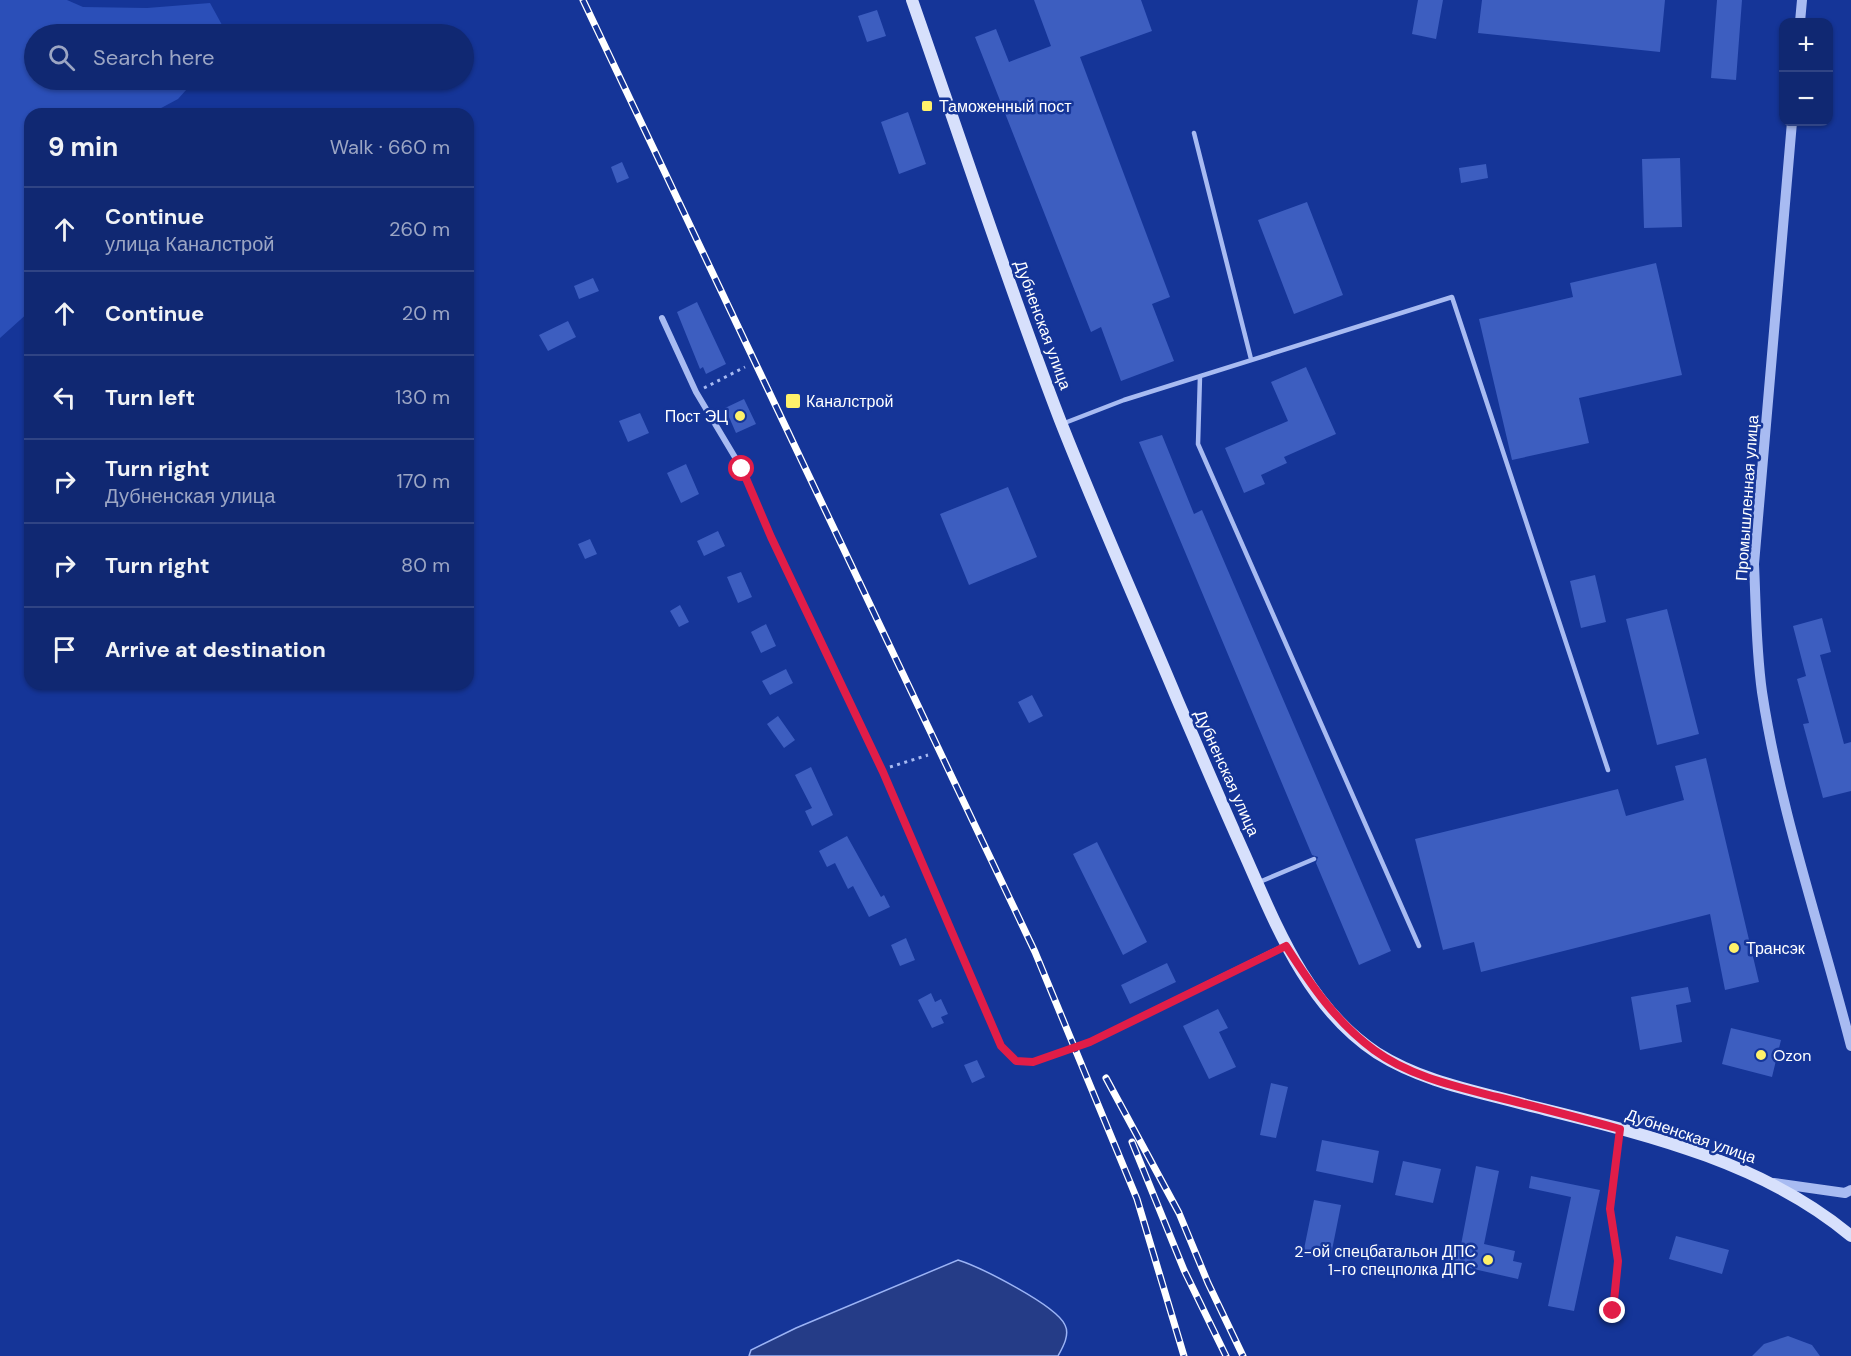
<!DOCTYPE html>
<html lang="en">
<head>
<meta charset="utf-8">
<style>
	:root { --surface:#102872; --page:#1e347a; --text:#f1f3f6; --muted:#9ca6c4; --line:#304484 }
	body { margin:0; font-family:"DM Sans",sans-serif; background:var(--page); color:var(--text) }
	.controls { position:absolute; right:18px; top:18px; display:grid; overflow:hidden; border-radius:12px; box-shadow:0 2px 4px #0004 }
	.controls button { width:54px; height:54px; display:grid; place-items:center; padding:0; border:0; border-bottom:2px solid var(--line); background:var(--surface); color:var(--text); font:30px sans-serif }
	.stop { position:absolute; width:18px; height:18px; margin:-14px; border:4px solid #e11d48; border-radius:50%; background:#fff }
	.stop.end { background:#e11d48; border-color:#fff; box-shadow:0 2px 6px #0008 }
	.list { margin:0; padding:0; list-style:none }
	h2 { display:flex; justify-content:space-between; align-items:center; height:78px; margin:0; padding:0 24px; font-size:26px }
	h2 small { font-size:20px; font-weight:400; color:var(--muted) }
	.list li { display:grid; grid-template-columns:39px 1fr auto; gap:18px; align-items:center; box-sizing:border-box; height:84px; padding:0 24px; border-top:2px solid var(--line) }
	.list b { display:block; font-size:22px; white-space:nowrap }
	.list p { margin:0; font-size:20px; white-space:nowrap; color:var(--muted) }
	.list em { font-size:20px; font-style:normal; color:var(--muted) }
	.icon { flex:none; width:33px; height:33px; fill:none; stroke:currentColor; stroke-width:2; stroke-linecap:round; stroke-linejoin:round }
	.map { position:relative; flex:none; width:1851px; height:1356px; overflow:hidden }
	.search { position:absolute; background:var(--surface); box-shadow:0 2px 4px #0004; left:24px; top:24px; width:450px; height:66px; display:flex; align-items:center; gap:15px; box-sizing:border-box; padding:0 21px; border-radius:33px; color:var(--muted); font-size:22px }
	.panel { position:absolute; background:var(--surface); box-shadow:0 2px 4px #0004; left:24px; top:108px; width:450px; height:582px; border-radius:18px }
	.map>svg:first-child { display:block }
	.green { fill:#2b4fb8 }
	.water { fill:#253c87; stroke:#9bb3f5; stroke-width:1.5 }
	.building { fill:#3d5ec0 }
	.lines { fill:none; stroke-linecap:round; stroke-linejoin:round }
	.path { stroke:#a8bbf2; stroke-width:3; stroke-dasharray:3 4.5; stroke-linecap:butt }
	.service { stroke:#a8bbf2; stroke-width:4.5 }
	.minor { stroke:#a8bbf2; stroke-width:6 }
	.tertiary { stroke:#a8bbf2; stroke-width:10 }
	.secondary { stroke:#d7e0fc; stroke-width:12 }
	.rail-casing { stroke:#fff; stroke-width:7 }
	.rail { stroke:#153598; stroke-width:4.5; stroke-dasharray:14; stroke-linecap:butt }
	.route { stroke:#e11d48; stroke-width:8 }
	.poi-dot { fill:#fff16a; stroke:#153598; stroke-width:2 }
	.labels { text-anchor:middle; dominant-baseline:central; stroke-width:5; stroke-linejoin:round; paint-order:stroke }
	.poi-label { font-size:16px; fill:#fff; stroke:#153598; text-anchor:start }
	.street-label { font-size:16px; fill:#fff; stroke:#153598 }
</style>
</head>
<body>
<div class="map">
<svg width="1851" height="1356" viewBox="0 0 1851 1356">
	<rect width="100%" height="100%" fill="#153598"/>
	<!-- green -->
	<path class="green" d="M0,0H67L83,7L147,8L210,3L227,34H34V80H195L178,99L150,114H30V311L0,338Z"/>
	<!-- water -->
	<path class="water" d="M958,1260C980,1267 1056,1305 1065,1325C1070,1335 1063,1347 1058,1356H749L751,1350L796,1328Z"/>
	<!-- building -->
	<path class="building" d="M1034,0H1141L1152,31L1080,57L1170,297L1152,304L1174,361L1121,381L1101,327L1091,332L975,37L996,29L1009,62L1051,46Z
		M1418,0H1443L1436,39L1412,34Z
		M1482,0H1665L1660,52L1478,33Z
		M1717,0H1742L1736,80L1711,78Z
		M877,10L886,36L867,42L858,16Z
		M908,112L926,164L899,174L881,122Z
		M1680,158L1682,227L1644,228L1642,159Z
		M622,162L629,178L617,183L611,167Z
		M1486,164L1488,178L1461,183L1459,168Z
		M1307,202L1343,295L1294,314L1258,220Z
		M1656,263L1682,375L1579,398L1589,443L1512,460L1479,319L1573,297L1570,283Z
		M593,278L599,291L579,299L574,286Z
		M697,302L726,364L706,374L703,367L700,369L677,312Z
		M568,321L576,337L548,351L539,335Z
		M1306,367L1336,434L1284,457L1287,463L1261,475L1265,484L1244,493L1225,448L1288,421L1271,382Z
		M744,399L756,424L736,433L725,408Z
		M640,413L649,433L628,442L619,421Z
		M1162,435L1194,514L1202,510L1391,951L1359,965L1316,863L1318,857L1312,855L1139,442Z
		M686,464L699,494L681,503L667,473Z
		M1008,487L1037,557L969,585L940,514Z
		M718,531L725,546L704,556L697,541Z
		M590,539L597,554L585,559L578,544Z
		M741,572L752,597L738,603L727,577Z
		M1595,575L1606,622L1581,628L1570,581Z
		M680,605L689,622L679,627L670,611Z
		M1667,609L1699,734L1657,745L1626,619Z
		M1822,618L1831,652L1820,655L1844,744L1851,742V791L1823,798L1803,724L1809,723L1797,679L1806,676L1793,626Z
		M766,624L776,646L761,653L751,632Z
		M786,669L793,683L770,695L762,681Z
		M1032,695L1043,716L1029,723L1018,702Z
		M778,716L795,740L784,748L767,724Z
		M1706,758L1759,982L1725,990L1710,914L1481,972L1474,942L1443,950L1415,839L1618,789L1626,816L1684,800L1675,766Z
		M811,767L833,815L812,826L805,811L812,808L795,775Z
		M847,836L881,897L884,895L890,907L869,917L853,886L848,889L835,863L827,867L819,851Z
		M1097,842L1147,942L1123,955L1073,854Z
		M906,938L915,960L900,966L891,945Z
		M1167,963L1176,982L1130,1004L1121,985Z
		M1688,987L1691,1002L1676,1005L1682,1042L1640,1050L1631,997Z
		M931,993L935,1002L941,999L948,1014L941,1017L944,1023L932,1028L918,1000Z
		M1218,1009L1228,1028L1219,1032L1236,1067L1209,1079L1183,1026Z
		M1731,1028L1781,1040L1772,1077L1722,1064Z
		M977,1060L985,1077L972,1083L964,1065Z
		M1271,1083L1288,1087L1276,1138L1260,1135Z
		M1322,1140L1379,1151L1373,1183L1316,1171Z
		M1403,1161L1441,1169L1433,1203L1395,1195Z
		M1476,1166L1499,1171L1484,1244L1515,1251L1513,1261L1522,1263L1518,1279L1447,1263L1451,1248L1460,1250Z
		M1531,1176L1600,1190L1574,1311L1548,1306L1571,1197L1529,1188Z
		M1314,1200L1341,1205L1330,1260L1303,1254Z
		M1676,1236L1729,1250L1722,1274L1669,1259Z
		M1788,1336L1812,1345L1820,1356H1752L1764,1344Z"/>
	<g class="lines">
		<!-- path -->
		<path class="path" d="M704,388L745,367
			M890,767L928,755"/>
		<!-- service -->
		<path class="service" d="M1194,133L1251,359
			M1200,376L1198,444L1419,946
			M1062,424L1124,400L1452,297L1608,770
			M1257,883L1314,859
			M1613,1311L1618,1261L1610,1209L1620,1129"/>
		<!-- minor -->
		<path class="minor" d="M662,318L696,392L742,469L771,537L883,772L1001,1046L1016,1061L1033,1062L1090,1042L1285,946"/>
		<!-- tertiary -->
		<path class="tertiary" d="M1800,22L1802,0
			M1792,122L1754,564C1756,607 1756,649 1762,692C1780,811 1821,929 1851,1046
			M1774,1183L1845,1193L1851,1190"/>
		<!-- secondary -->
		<path class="secondary" d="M912,0C961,140 1007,282 1060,420C1097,514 1138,606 1177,699C1199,750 1221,802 1244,853C1276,925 1307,1007 1377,1053C1423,1082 1476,1091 1527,1105C1639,1133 1761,1160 1851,1236"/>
		<defs>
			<path id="rail" d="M583,0L1035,952L1137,1199L1184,1356
				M1106,1078L1179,1213L1208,1283L1243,1356
				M1132,1142L1184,1270L1226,1356"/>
		</defs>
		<!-- rail casing -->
		<use href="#rail" class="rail-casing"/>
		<!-- rail -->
		<use href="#rail" class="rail"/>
	</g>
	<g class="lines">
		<!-- route -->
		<path class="route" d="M742,469L771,537L883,772L1001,1046L1016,1061L1033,1062L1090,1042L1286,946C1311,985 1336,1022 1374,1050C1409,1076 1454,1086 1497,1097C1538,1107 1579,1118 1620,1129L1610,1209L1618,1261L1613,1311"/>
	</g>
	<!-- markers -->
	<g class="poi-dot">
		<rect x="921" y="100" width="12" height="12" rx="3"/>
		<rect x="785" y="393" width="16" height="16" rx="3"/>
		<circle cx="740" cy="416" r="6"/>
		<circle cx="1734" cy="948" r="6"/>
		<circle cx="1761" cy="1055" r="6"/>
		<circle cx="1488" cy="1260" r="6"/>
	</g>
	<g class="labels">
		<!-- poi labels -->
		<g class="poi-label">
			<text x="939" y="106">Таможенный пост</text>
			<text x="806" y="401">Каналстрой</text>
			<text x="728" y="416" text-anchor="end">Пост ЭЦ</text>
			<text x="1746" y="948">Трансэк</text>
			<text x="1773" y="1055">Ozon</text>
			<text x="1476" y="1251" text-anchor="end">2-ой спецбатальон ДПС<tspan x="1476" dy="18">1-го спецполка ДПС</tspan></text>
		</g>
		<!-- street labels -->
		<g class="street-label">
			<text transform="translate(1043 325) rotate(70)">Дубненская улица</text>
			<text transform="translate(1747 498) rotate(-86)">Промышленная улица</text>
			<text transform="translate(1227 773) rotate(66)">Дубненская улица</text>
			<text transform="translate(1691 1136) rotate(19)">Дубненская улица</text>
		</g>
	</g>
</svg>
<div class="controls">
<button>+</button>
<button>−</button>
</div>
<div class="stop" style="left:742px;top:469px"></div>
<div class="stop end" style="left:1613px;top:1311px"></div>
<div class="search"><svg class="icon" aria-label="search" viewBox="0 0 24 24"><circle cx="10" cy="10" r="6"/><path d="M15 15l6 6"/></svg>Search here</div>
<section class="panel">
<h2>9 min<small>Walk · 660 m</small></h2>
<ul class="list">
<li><svg class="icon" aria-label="ahead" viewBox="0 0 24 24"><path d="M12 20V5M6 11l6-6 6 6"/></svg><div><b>Continue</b><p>улица Каналстрой</p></div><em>260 m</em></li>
<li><svg class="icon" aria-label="ahead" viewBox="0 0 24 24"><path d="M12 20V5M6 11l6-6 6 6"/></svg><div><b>Continue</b></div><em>20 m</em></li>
<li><svg class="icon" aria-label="left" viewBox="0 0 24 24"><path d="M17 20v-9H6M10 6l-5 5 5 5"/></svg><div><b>Turn left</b></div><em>130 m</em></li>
<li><svg class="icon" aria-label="right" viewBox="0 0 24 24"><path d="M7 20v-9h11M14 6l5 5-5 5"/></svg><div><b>Turn right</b><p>Дубненская улица</p></div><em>170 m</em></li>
<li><svg class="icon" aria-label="right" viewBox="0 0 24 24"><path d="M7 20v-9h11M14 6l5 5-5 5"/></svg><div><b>Turn right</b></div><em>80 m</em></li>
<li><svg class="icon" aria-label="arrive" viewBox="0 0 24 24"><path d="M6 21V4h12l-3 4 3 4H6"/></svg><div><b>Arrive at destination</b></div></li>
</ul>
</section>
</div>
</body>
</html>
